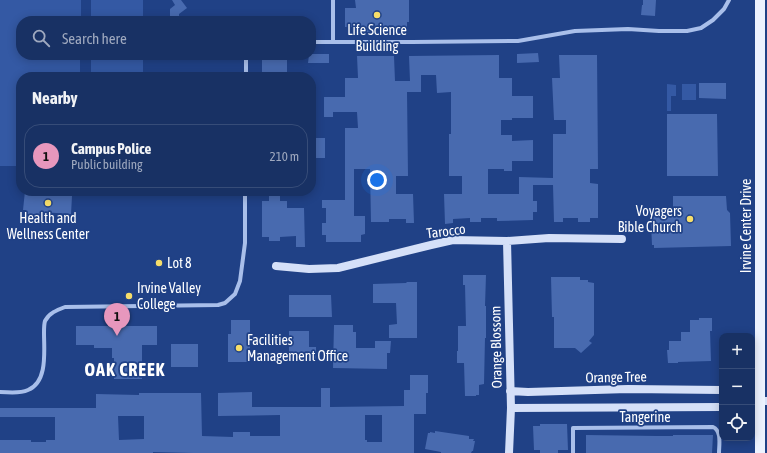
<!DOCTYPE html>
<html lang="en">
<head>
<meta charset="utf-8">
<style>
	:root { --surface:#183164; --page:#21396a; --text:#f1f3f6; --muted:#9fa9bf; --line:#364c78; --accent:#e797bd }
	body { margin:0; font-family:"Asap Condensed",sans-serif; background:var(--page); color:var(--text) }
	.controls { position:absolute; right:12px; bottom:12px; display:grid; overflow:hidden; border-radius:8px; box-shadow:0 2px 10px #0003 }
	.controls button { width:36px; height:36px; display:grid; place-items:center; padding:0; border:0; border-bottom:1px solid var(--line); background:var(--surface); color:var(--text); font:20px sans-serif }
	.you { position:absolute; left:377px; top:180px; width:14px; height:14px; margin:-10px; border:3px solid #fff; border-radius:50%; background:#1a73e8; box-shadow:0 0 0 6px #1a73e833 }
	.badge { display:grid; place-items:center; width:26px; height:26px; border-radius:50%; background:var(--accent); color:#111; font-size:13px; font-weight:700 }
	.pin { position:absolute; translate:-50% -33px; filter:drop-shadow(0 1px 2px #0008) }
	.pin::after { content:''; position:absolute; top:21px; width:14px; height:12px; background:inherit; clip-path:polygon(0 0,100% 0,50% 100%) }
	.list { margin:0; padding:0; list-style:none }
	h2 { display:flex; justify-content:space-between; align-items:center; height:52px; margin:0; padding:0 16px; font-size:17px }
	h2 small { font-size:13px; font-weight:400; color:var(--muted) }
	.list li { display:grid; grid-template-columns:26px 1fr auto; gap:12px; align-items:center; box-sizing:border-box; height:64px; margin:0 8px 8px; padding:0 8px; border:1px solid var(--line); border-radius:16px }
	.list b { display:block; font-size:15px; white-space:nowrap }
	.list p { margin:0; font-size:13px; white-space:nowrap; color:var(--muted) }
	.list em { font-size:13px; font-style:normal; color:var(--muted) }
	.icon { flex:none; width:22px; height:22px; fill:none; stroke:currentColor; stroke-width:2; stroke-linecap:round; stroke-linejoin:round }
	.map { position:relative; flex:none; width:767px; height:453px; overflow:hidden }
	.search { position:absolute; background:var(--surface); box-shadow:0 2px 10px #0003; left:16px; top:16px; width:300px; height:44px; display:flex; align-items:center; gap:10px; box-sizing:border-box; padding:0 14px; border-radius:16px; color:var(--muted); font-size:15px }
	.panel { position:absolute; background:var(--surface); box-shadow:0 2px 10px #0003; left:16px; top:72px; width:300px; height:124px; border-radius:16px }
	.map>svg:first-child { display:block }
	.green { fill:#3459a4 }
	.building { fill:#486aaf; fill-rule:evenodd }
	.lines { fill:none; stroke-linecap:round; stroke-linejoin:round }
	.street { stroke:#a9bfea; stroke-width:4 }
	.secondary { stroke:#d5e0f8; stroke-width:8 }
	.primary { stroke:#edf2fe; stroke-width:10 }
	.poi-dot { fill:#f7de6a; stroke:#204186; stroke-width:1.5 }
	.labels { text-anchor:middle; dominant-baseline:central; stroke-width:3.5; stroke-linejoin:round; paint-order:stroke }
	.poi-label { font-size:14px; fill:#fff; stroke:#204186; text-anchor:start }
	.street-label { font-size:14px; fill:#fff; stroke:#204186 }
	.district-label { font-size:18px; font-weight:bold; letter-spacing:1px; fill:#fff; stroke:#204186 }
</style>
</head>
<body>
<div class="map">
<svg width="767" height="453" viewBox="0 0 767 453">
	<rect width="100%" height="100%" fill="#204186"/>
	<!-- green -->
	<path class="green" d="M0,0H81V21H21V55H80V77H21V166H0Z
		M91,0H143V21H91Z
		M91,55H143V73H91Z
		M667,84L676,85V96H671V111H667Z
		M682,84H696V100H682Z"/>
	<!-- building -->
	<path class="building" d="M172,0H181L187,8L179,14V21H170V9L175,5Z
		M355,0H409V22H407V27H373V32H358V27H345V8H356Z
		M643,0H656L655,16L641,15L642,5H643Z
		M538,53L539,62L517,63V54Z
		M311,54H329V63H308L309,55H311Z
		M499,55V78H512V96H533V118H512V120H501V135H512V141L533,140V161H512V171H504V169H488V194H519V177L553,178V134H566V120H554L552,78H560L559,55H597L598,169H590V183L598,184V218H590V222H578V218H563V222H554L553,185H533V201H537V212H533V220L497,221V218H481V222H470V218L453,219V223L445,224L444,194H462V176H449V134H451V92L437,93L436,75H421V92H407L408,176H396V194H413L414,223H406V219H389V222H371L370,169H354V216H365V234L361,235V242H326V235H322V223H326V208H322V200H345V128H358L357,112H333V117H324V97H345V78H358L357,56H394L395,81H410L409,56Z
		M268,56H280V59H287V77H265V74H262V60H268Z
		M699,83H726V99L699,98Z
		M667,114H717L718,176H667Z
		M316,138H325V158H316Z
		M25,191L72,196L71,214L41,212V214H26V210H23Z
		M269,191H280V201H287V208H304L305,247H296V236L280,237V241H269V237H262V201H269Z
		M673,196H726L727,210L730,213L731,246L654,248V245H652L651,223L649,224V214H673Z
		M463,275H486L485,306H486V338H485L484,384L479,385V395H476V396H465L464,363H457V351H458V326H466L465,285H463Z
		M551,277H580V280H588V282L594,283V335L589,341L592,343L581,353L575,348H554V317H552Z
		M407,282H417V338H389V325L397,324L396,303H373V284L406,283Z
		M289,295H331L332,317H289Z
		M699,318H712V331H710L711,361L678,362V363H668L667,350H669V341H681V332H690V320H699Z
		M231,320H250V362H228V334H231Z
		M334,325H353V332H356V348H375V341H391L390,353H387V369L333,368Z
		M76,326H157V345H142V379H114V358H112V348H94V345H76Z
		M289,331H309V347H316V359H289Z
		M171,344H198V367H171Z
		M410,375H428V393H426V414H414V453H193L153,452V453H0V440H31V442H46V440H55V417H0V408H96V394L139,395V393H201L202,436L233,437V432H250V436H280V415L218,416V393L252,392V407H321V388H330V407L404,406V390H410ZM365,415H382V442H367V440H365ZM118,416H144V439L119,440Z
		M540,424H567L568,450H558V453H540V450H534L533,426H540Z
		M435,431L469,436V439H474L473,441H475L473,451H472L471,453H441V452L425,449L428,433H430V432L435,433Z
		M586,435L658,436H673V435H713L712,453H586Z"/>
	<g class="lines">
		<!-- street -->
		<path class="street" d="M333,0V42
			M311,42H412L510,41H518L575,31L628,29L659,31H687L701,28L713,20L724,9L729,0
			M246,77V55
			M0,392C9,392 19,394 28,390C48,382 44,351 44,333C44,329 44,324 45,321C49,313 57,310 65,307L218,305L225,303L235,294L240,281L245,243V191
			M573,453V428L713,427C722,431 719,445 719,453"/>
		<!-- secondary -->
		<path class="secondary" d="M507,241L511,408L509,453
			M276,266L309,269L338,268L431,245L453,240L507,241L549,238L622,239
			M510,391L528,392L628,389L722,390
			M752,404L760,401H767
			M511,408L722,407"/>
		<!-- primary -->
		<path class="primary" d="M760,453V0"/>
	</g>
	<!-- markers -->
	<g class="poi-dot">
		<circle cx="377" cy="15" r="4"/>
		<circle cx="48" cy="203" r="4"/>
		<circle cx="690" cy="219" r="4"/>
		<circle cx="159" cy="263" r="4"/>
		<circle cx="129" cy="296" r="4"/>
		<circle cx="239" cy="348" r="4"/>
	</g>
	<g class="labels">
		<!-- poi labels -->
		<g class="poi-label">
			<text x="377" y="30" text-anchor="middle">Life Science<tspan x="377" dy="16">Building</tspan></text>
			<text x="682" y="211" text-anchor="end">Voyagers<tspan x="682" dy="16">Bible Church</tspan></text>
			<text x="48" y="218" text-anchor="middle">Health and<tspan x="48" dy="16">Wellness Center</tspan></text>
			<text x="167" y="263">Lot 8</text>
			<text x="137" y="288">Irvine Valley<tspan x="137" dy="16">College</tspan></text>
			<text x="247" y="340">Facilities<tspan x="247" dy="16">Management Office</tspan></text>
		</g>
		<!-- street labels -->
		<g class="street-label">
			<text transform="translate(746 226) rotate(-90)">Irvine Center Drive</text>
			<text transform="translate(446 231) rotate(-7)">Tarocco</text>
			<text transform="translate(496 347) rotate(-91)">Orange Blossom</text>
			<text transform="translate(616 377) rotate(-1)">Orange Tree</text>
			<text x="645" y="417">Tangerine</text>
		</g>
		<!-- district labels -->
		<g class="district-label">
			<text x="125" y="369">OAK CREEK</text>
		</g>
	</g>
</svg>
<div class="controls">
<button>+</button>
<button>−</button>
<button><svg class="icon" aria-label="locate" viewBox="0 0 24 24"><circle cx="12" cy="12" r="6"/><path d="M12 2v4M12 18v4M2 12h4M18 12h4"/></svg></button>
</div>
<div class="you"></div>
<div class="pin badge" style="left:117px;top:336px">1</div>
<div class="search"><svg class="icon" aria-label="search" viewBox="0 0 24 24"><circle cx="10" cy="10" r="6"/><path d="M15 15l6 6"/></svg>Search here</div>
<section class="panel">
<h2>Nearby<small></small></h2>
<ul class="list">
<li><span class="badge">1</span><div><b>Campus Police</b><p>Public building</p></div><em>210 m</em></li>
</ul>
</section>
</div>
</body>
</html>
